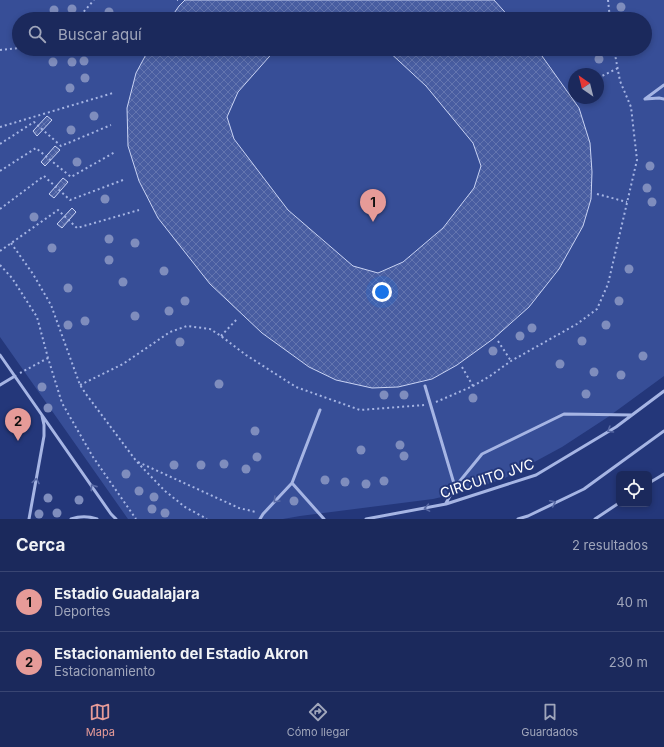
<!DOCTYPE html>
<html lang="es">
<head>
<meta charset="utf-8">
<style>
	:root { --surface:#1b295c; --page:#283565; --text:#f1f3f6; --muted:#a0a6bb; --line:#394572; --accent:#e69b98 }
	body { margin:0; font-family:Inter,sans-serif; background:var(--page); color:var(--text) }
	.controls { position:absolute; right:12px; bottom:12px; display:grid; overflow:hidden; border-radius:6px; box-shadow:0 2px 6px #0003 }
	.controls button { width:36px; height:36px; display:grid; place-items:center; padding:0; border:0; border-bottom:1px solid var(--line); background:var(--surface); color:var(--text); font:20px sans-serif }
	.compass { position:absolute; left:568px; top:68px; width:36px; height:36px; border-radius:50%; background:var(--surface); box-shadow:0 2px 6px #0003; rotate:325deg }
	.you { position:absolute; left:382px; top:292px; width:14px; height:14px; margin:-10px; border:3px solid #fff; border-radius:50%; background:#1a73e8; box-shadow:0 0 0 6px #1a73e833 }
	.badge { display:grid; place-items:center; width:26px; height:26px; border-radius:50%; background:var(--accent); color:#111; font-size:13px; font-weight:700 }
	.pin { position:absolute; translate:-50% -33px; filter:drop-shadow(0 1px 2px #0008) }
	.pin::after { content:''; position:absolute; top:21px; width:14px; height:12px; background:inherit; clip-path:polygon(0 0,100% 0,50% 100%) }
	.list { margin:0; padding:0; list-style:none }
	h2 { display:flex; justify-content:space-between; align-items:center; height:52px; margin:0; padding:0 16px; font-size:17px }
	h2 small { font-size:13px; font-weight:400; color:var(--muted) }
	.list li { display:grid; grid-template-columns:26px 1fr auto; gap:12px; align-items:center; box-sizing:border-box; height:60px; padding:0 16px; border-top:1px solid var(--line) }
	.list b { display:block; font-size:15px; white-space:nowrap }
	.list p { margin:0; font-size:13px; white-space:nowrap; color:var(--muted) }
	.list em { font-size:13px; font-style:normal; color:var(--muted) }
	.icon { flex:none; width:22px; height:22px; fill:none; stroke:currentColor; stroke-width:2; stroke-linecap:round; stroke-linejoin:round }
	.map { position:relative; flex:none; width:664px; height:519px; overflow:hidden }
	.search { position:absolute; background:var(--surface); box-shadow:0 2px 6px #0003; left:12px; right:12px; top:12px; height:44px; display:flex; align-items:center; gap:10px; box-sizing:border-box; padding:0 14px; border-radius:22px; color:var(--muted); font-size:15px }
	.sheet { height:172px; background:var(--surface) }
	nav { display:flex; justify-content:space-around; align-items:center; box-sizing:border-box; height:56px; border-top:1px solid var(--line); background:var(--surface); font-size:11px; color:var(--muted) }
	nav a { display:grid; justify-items:center; gap:2px }
	nav .on { color:var(--accent) }
	.map>svg:first-child { display:block }
	.pitch { fill:#374e97; fill-rule:evenodd }
	.building { fill:url(#building-cross-hatch); stroke:#c9d3f4 }
	.lines { fill:none; stroke-linecap:round; stroke-linejoin:round }
	.path { stroke:#a6b5e4; stroke-width:2; stroke-dasharray:2 3; stroke-linecap:butt }
	.lane { stroke:#a6b5e4; stroke-width:3 }
	.tree { fill:#7f8dbd }
	.oneway { stroke:#5869a4 }
	.labels { text-anchor:middle; dominant-baseline:central; stroke-width:4; stroke-linejoin:round; paint-order:stroke }
	.street-label { font-size:14px; fill:#fff; stroke:#24377a }
</style>
</head>
<body>
<div class="map">
<svg width="664" height="519" viewBox="0 0 664 519">
	<defs>
		<pattern id="building-cross-hatch" width="8" height="8" patternUnits="userSpaceOnUse"><rect width="8" height="8" fill="#485da1"/><path d="M0 0l8 8M0 8l8-8" fill="none" stroke="#6375af"/></pattern>
	</defs>
	<rect width="100%" height="100%" fill="#24377a"/>
	<!-- pitch -->
	<path class="pitch" d="M0,0H664V376L608,417L562,447L503,479L459,493L433,499L300,516L283,519H128L0,337ZM19,19H645V49H19ZM574,74H598V98H574Z"/>
	<!-- building -->
	<path class="building" d="M185,0H494L511,19H350L336,15L321,19H170L179,6Z
		M149,49H276L238,92L227,117L234,139L288,210L353,266L378,273L403,262L443,228L474,188L481,166L473,143L426,86L386,49H537L579,108L590,143L592,172L591,199L583,226L559,269L529,307L493,339L457,365L432,379L398,387L372,388L336,380L309,367L262,333L210,284L158,218L139,181L128,146L127,108L136,73Z
		M47,116L52,120L37,136L33,131Z
		M55,146L60,150L45,166L41,162Z
		M63,178L68,182L54,198L49,194Z
		M72,208L76,212L62,228L57,224Z"/>
	<g class="lines">
		<!-- path -->
		<path class="path" d="M177,0H178
			M608,0L610,19
			M77,19L80,16L94,0
			M0,50L19,48
			M598,78L618,68
			M573,91H574
			M0,127L113,93
			M0,144L34,122L61,146L111,125
			M0,171L36,148L71,177L115,152
			M597,194L627,202
			M0,209L44,176L70,200L123,180
			M11,243L33,274L51,305L80,385L86,394L137,462L165,491L185,507L207,519
			M0,251L58,210L77,228L139,210
			M0,265L12,278L37,317L48,358L62,403L93,457L136,519
			M221,336L238,318
			M498,341L511,361
			M462,367L473,386
			M20,373L48,358
			M80,385L123,364L170,332L187,326L210,329L221,336L246,355L296,387L360,410L425,405
			M436,402L473,386L490,376L511,361L577,324L597,309L608,284L637,160L631,107L620,81L614,49
			M138,462L239,508L256,512"/>
		<!-- lane -->
		<path class="lane" d="M645,99L664,85
			M645,99L659,98L664,99
			M0,355L111,514L116,519
			M0,385L15,376
			M425,386L455,487
			M292,483L324,519
			M649,483L664,474
			M446,503L455,487L482,454L564,414L632,415
			M29,519L44,436V425L42,416
			M71,519C80,516 88,516 97,519
			M260,519L263,514L292,483L320,410
			M366,519L446,504L536,475L616,427L664,391
			M518,519L528,516L584,489L664,431
			M595,519L619,503"/>
	</g>
	<!-- trees -->
	<g class="tree">
		<circle cx="621" cy="7" r="4.5"/>
		<circle cx="72" cy="9" r="4.5"/>
		<circle cx="54" cy="10" r="4.5"/>
		<circle cx="109" cy="12" r="4.5"/>
		<circle cx="599" cy="59" r="4.5"/>
		<circle cx="84" cy="61" r="4.5"/>
		<circle cx="53" cy="62" r="4.5"/>
		<circle cx="72" cy="62" r="4.5"/>
		<circle cx="85" cy="78" r="4.5"/>
		<circle cx="70" cy="88" r="4.5"/>
		<circle cx="94" cy="116" r="4.5"/>
		<circle cx="71" cy="130" r="4.5"/>
		<circle cx="77" cy="162" r="4.5"/>
		<circle cx="650" cy="166" r="4.5"/>
		<circle cx="647" cy="188" r="4.5"/>
		<circle cx="105" cy="199" r="4.5"/>
		<circle cx="652" cy="202" r="4.5"/>
		<circle cx="34" cy="217" r="4.5"/>
		<circle cx="109" cy="239" r="4.5"/>
		<circle cx="135" cy="243" r="4.5"/>
		<circle cx="52" cy="248" r="4.5"/>
		<circle cx="109" cy="260" r="4.5"/>
		<circle cx="629" cy="269" r="4.5"/>
		<circle cx="164" cy="271" r="4.5"/>
		<circle cx="123" cy="282" r="4.5"/>
		<circle cx="68" cy="288" r="4.5"/>
		<circle cx="185" cy="301" r="4.5"/>
		<circle cx="619" cy="301" r="4.5"/>
		<circle cx="169" cy="311" r="4.5"/>
		<circle cx="135" cy="316" r="4.5"/>
		<circle cx="85" cy="321" r="4.5"/>
		<circle cx="68" cy="325" r="4.5"/>
		<circle cx="606" cy="325" r="4.5"/>
		<circle cx="532" cy="328" r="4.5"/>
		<circle cx="520" cy="336" r="4.5"/>
		<circle cx="582" cy="341" r="4.5"/>
		<circle cx="180" cy="342" r="4.5"/>
		<circle cx="493" cy="351" r="4.5"/>
		<circle cx="643" cy="356" r="4.5"/>
		<circle cx="560" cy="364" r="4.5"/>
		<circle cx="594" cy="372" r="4.5"/>
		<circle cx="621" cy="375" r="4.5"/>
		<circle cx="219" cy="384" r="4.5"/>
		<circle cx="42" cy="387" r="4.5"/>
		<circle cx="586" cy="394" r="4.5"/>
		<circle cx="384" cy="395" r="4.5"/>
		<circle cx="404" cy="395" r="4.5"/>
		<circle cx="473" cy="398" r="4.5"/>
		<circle cx="48" cy="408" r="4.5"/>
		<circle cx="255" cy="431" r="4.5"/>
		<circle cx="400" cy="445" r="4.5"/>
		<circle cx="361" cy="450" r="4.5"/>
		<circle cx="404" cy="456" r="4.5"/>
		<circle cx="257" cy="457" r="4.5"/>
		<circle cx="224" cy="464" r="4.5"/>
		<circle cx="174" cy="465" r="4.5"/>
		<circle cx="201" cy="465" r="4.5"/>
		<circle cx="246" cy="469" r="4.5"/>
		<circle cx="126" cy="474" r="4.5"/>
		<circle cx="325" cy="480" r="4.5"/>
		<circle cx="384" cy="481" r="4.5"/>
		<circle cx="345" cy="482" r="4.5"/>
		<circle cx="366" cy="484" r="4.5"/>
		<circle cx="139" cy="491" r="4.5"/>
		<circle cx="154" cy="497" r="4.5"/>
		<circle cx="48" cy="498" r="4.5"/>
		<circle cx="79" cy="500" r="4.5"/>
		<circle cx="294" cy="501" r="4.5"/>
		<circle cx="152" cy="509" r="4.5"/>
		<circle cx="57" cy="513" r="4.5"/>
		<circle cx="165" cy="513" r="4.5"/>
		<circle cx="39" cy="514" r="4.5"/>
	</g>
	<!-- one-way arrows -->
	<defs><path id="oneway-chevron" d="M-2-3.5L2.5 0L-2 3.5" fill="none" stroke-width="1.6" stroke-linecap="round" stroke-linejoin="round"/></defs>
	<g class="oneway">
		<use href="#oneway-chevron" transform="translate(610 430) rotate(149)"/>
		<use href="#oneway-chevron" transform="translate(36 481) rotate(-80)"/>
		<use href="#oneway-chevron" transform="translate(93 487) rotate(-125)"/>
		<use href="#oneway-chevron" transform="translate(276 500) rotate(134)"/>
		<use href="#oneway-chevron" transform="translate(553 503) rotate(-26)"/>
		<use href="#oneway-chevron" transform="translate(427 508) rotate(170)"/>
	</g>
	<g class="labels">
		<!-- street labels -->
		<g class="street-label">
			<text transform="translate(487 478) rotate(-18)">CIRCUITO JVC</text>
		</g>
	</g>
</svg>
<div class="controls">
<button><svg class="icon" aria-label="locate" viewBox="0 0 24 24"><circle cx="12" cy="12" r="6"/><path d="M12 2v4M12 18v4M2 12h4M18 12h4"/></svg></button>
</div>
<svg class="compass" viewBox="-18 -18 36 36"><path d="M0-13l5 13h-10z" fill="#e53935"/><path d="M0 13l5-13h-10z" fill="#a0a6bb"/></svg>
<div class="you"></div>
<div class="pin badge" style="left:373px;top:222px">1</div>
<div class="pin badge" style="left:18px;top:441px">2</div>
<div class="search"><svg class="icon" aria-label="search" viewBox="0 0 24 24"><circle cx="10" cy="10" r="6"/><path d="M15 15l6 6"/></svg>Buscar aquí</div>
</div>
<section class="sheet">
<h2>Cerca<small>2 resultados</small></h2>
<ul class="list">
<li><span class="badge">1</span><div><b>Estadio Guadalajara</b><p>Deportes</p></div><em>40 m</em></li>
<li><span class="badge">2</span><div><b>Estacionamiento del Estadio Akron</b><p>Estacionamiento</p></div><em>230 m</em></li>
</ul>
</section>
<nav>
<a class="on"><svg class="icon" aria-label="map" viewBox="0 0 24 24"><path d="M3 6l6-2 6 2 6-2v14l-6 2-6-2-6 2zM9 4v14M15 6v14"/></svg>Mapa</a>
<a><svg class="icon" aria-label="directions" viewBox="0 0 24 24"><path d="M12 3l9 9-9 9-9-9zM9 14v-3h6M13 9l2 2-2 2"/></svg>Cómo llegar</a>
<a><svg class="icon" aria-label="saved" viewBox="0 0 24 24"><path d="M7 4h10v16l-5-4-5 4z"/></svg>Guardados</a>
</nav>
</body>
</html>
